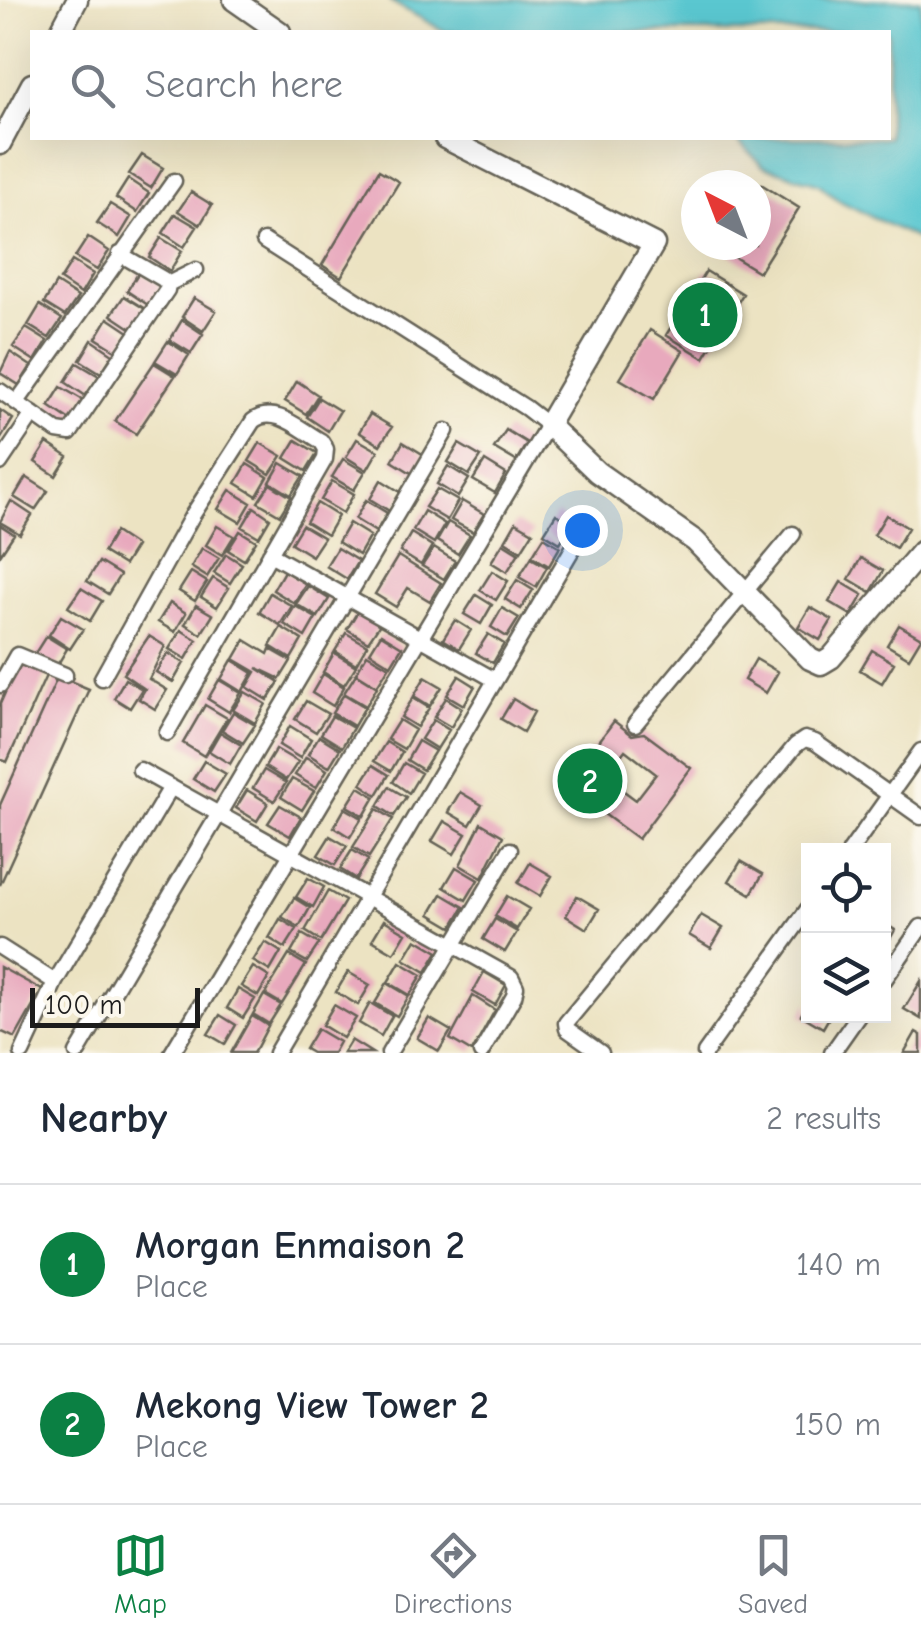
<!DOCTYPE html>
<html lang="en">
<head>
<meta charset="utf-8">
<style>
	:root { --surface:#fff; --page:#f2f2f3; --text:#1f2937; --muted:#747a83; --line:#e0e1e3; --accent:#0b8043 }
	body { margin:0; font-family:"Comic Neue",sans-serif; background:var(--page); color:var(--text) }
	.controls { position:absolute; right:30px; bottom:30px; display:grid; overflow:hidden; border-radius:0px; box-shadow:0 10px 40px #0002 }
	.controls button { width:90px; height:90px; display:grid; place-items:center; padding:0; border:0; border-bottom:2px solid var(--line); background:var(--surface); color:var(--text); font:50px sans-serif }
	.compass { position:absolute; left:681px; top:170px; width:90px; height:90px; border-radius:50%; background:var(--surface); box-shadow:0 10px 40px #0002; rotate:318deg }
	.scale { position:absolute; left:30px; bottom:25px; width:170px; box-sizing:border-box; padding-left:10px; border:5px solid #1c1c1c; border-top:0; font-size:28px; line-height:35px; white-space:nowrap; color:#1c1c1c; -webkit-text-stroke:8px #fbf7ec; paint-order:stroke }
	.you { position:absolute; left:582px; top:530px; width:35px; height:35px; margin:-25px; border:8px solid #fff; border-radius:50%; background:#1a73e8; box-shadow:0 0 0 15px #1a73e833 }
	.badge { display:grid; place-items:center; width:65px; height:65px; border-radius:50%; background:var(--accent); color:#fff; font-size:32px; font-weight:700 }
	.pin { position:absolute; translate:-50% -50%; border:5px solid #fff; box-shadow:0 2px 10px #0006 }
	.list { margin:0; padding:0; list-style:none }
	h2 { display:flex; justify-content:space-between; align-items:center; height:130px; margin:0; padding:0 40px; font-size:42px }
	h2 small { font-size:32px; font-weight:400; color:var(--muted) }
	.list li { display:grid; grid-template-columns:65px 1fr auto; gap:30px; align-items:center; box-sizing:border-box; height:160px; padding:0 40px; border-top:2px solid var(--line) }
	.list b { display:block; font-size:38px; white-space:nowrap }
	.list p { margin:0; font-size:32px; white-space:nowrap; color:var(--muted) }
	.list em { font-size:32px; font-style:normal; color:var(--muted) }
	.icon { flex:none; width:55px; height:55px; fill:none; stroke:currentColor; stroke-width:2; stroke-linecap:round; stroke-linejoin:round }
	.map { position:relative; flex:none; width:921px; height:1053px; overflow:hidden }
	.search { position:absolute; background:var(--surface); box-shadow:0 10px 40px #0002; left:30px; right:30px; top:30px; height:110px; display:flex; align-items:center; gap:25px; box-sizing:border-box; padding:0 35px; border-radius:0px; color:var(--muted); font-size:38px }
	.sheet { height:450px; background:var(--surface) }
	nav { display:flex; justify-content:space-around; align-items:center; box-sizing:border-box; height:140px; border-top:2px solid var(--line); background:var(--surface); font-size:28px; color:var(--muted) }
	nav a { display:grid; justify-items:center; gap:5px }
	nav .on { color:var(--accent) }
	.map>svg:first-child { display:block }
	.water { fill:#5ac7d0; stroke:#3b7276; stroke-width:2.5 }
	.building { fill:#e8a9bd; fill-rule:evenodd }
	.lines { fill:none; stroke-linecap:round; stroke-linejoin:round }
	.street-casing { stroke:#656256; stroke-width:19 }
	.secondary-casing { stroke:#656256; stroke-width:25 }
	.street { stroke:#fff; stroke-width:14 }
	.secondary { stroke:#fff; stroke-width:20 }
</style>
</head>
<body>
<div class="map">
<svg width="921" height="1053" viewBox="0 0 921 1053">
	<rect width="100%" height="100%" fill="#fbf7ec"/>
	<filter id="ink" filterUnits="userSpaceOnUse"><feTurbulence type="fractalNoise" baseFrequency=".01" numOctaves="2"/><feDisplacementMap in="SourceGraphic" scale="20" xChannelSelector="R" yChannelSelector="G"/><feConvolveMatrix kernelMatrix="1 2 1 2 8 2 1 2 1" color-interpolation-filters="sRGB"/></filter>
	<filter id="wash" filterUnits="userSpaceOnUse"><feTurbulence type="fractalNoise" baseFrequency=".0048" numOctaves="4" result="noise"/><feDisplacementMap in="SourceGraphic" scale="40" xChannelSelector="R" yChannelSelector="G"/><feGaussianBlur stdDeviation="2.25" result="paint"/><feColorMatrix in="noise" values="0 0 0 0 0 0 0 0 0 0 0 0 0 0 0 0 0 1.4 0 .05"/><feComposite in="paint" operator="in"/></filter>
	<g filter="url(#wash)">
		<rect width="100%" height="100%" fill="#ece3c2"/>
		<!-- water -->
		<path class="water" d="M388,0H921V241L838,200L819,184L763,166L737,140L731,138H888V32H446Z"/>
		<g id="blocks">
			<!-- building -->
			<path class="building" d="M142,155L163,168L151,188L129,174Z
				M379,170L399,182L341,277L322,265Z
				M128,179L149,193L137,212L116,198Z
				M761,184L799,208L759,272L721,249L723,245H756V193Z
				M191,192L212,205L200,225L178,211Z
				M110,204L131,217L119,237L97,223Z
				M175,214L197,227L184,247L163,233Z
				M88,237L109,251L97,270L75,257Z
				M161,238L182,251L170,271L149,257Z
				M72,261L93,274L81,294L60,280Z
				M706,271L743,294L704,358L666,335Z
				M139,272L161,285L148,305L127,291Z
				M56,283L78,297L65,316L44,303Z
				M124,296L145,309L132,329L111,315Z
				M194,298L216,311L203,331L182,317Z
				M40,305L62,319L49,338L28,325Z
				M108,318L129,332L117,351L96,338Z
				M182,320L203,334L191,353L170,340Z
				M26,328L47,341L35,361L13,347Z
				M650,330L683,351L654,399L620,379Z
				M92,340L113,354L101,373L80,360Z
				M168,341L189,355L177,374L155,361Z
				M10,352L31,366L19,385L0,373Z
				M77,363L99,376L86,396L65,382Z
				M154,363L175,376L136,434L115,421Z
				M297,381L318,395L306,414L285,401Z
				M61,387L83,400L70,420L49,406Z
				M319,398L340,411L328,431L307,417Z
				M0,410L13,419L0,440Z
				M370,414L392,427L380,445L359,432Z
				M506,430L527,443L516,461L494,448Z
				M357,439L378,451L367,470L346,457Z
				M296,440L317,453L306,471L285,458Z
				M403,442L424,455L413,474L392,461Z
				M47,443L68,457L56,476L35,462Z
				M260,443L282,456L270,474L249,461Z
				M459,444L481,457L469,475L448,462Z
				M343,459L365,472L354,490L332,477Z
				M485,461L506,474L495,493L473,480Z
				M281,463L303,476L291,495L270,482Z
				M247,464L268,477L257,496L236,483Z
				M448,466L469,479L458,497L437,484Z
				M26,477L48,491L35,510L14,497Z
				M381,480L402,493L391,512L370,499Z
				M332,481L354,494L343,513L321,500Z
				M270,484L291,497L280,515L258,502Z
				M437,489L458,501L447,520L425,507Z
				M230,490L251,503L240,522L218,509Z
				M366,500L387,513L376,532L355,519Z
				M11,501L32,515L20,534L0,522Z
				M462,501L484,514L473,532L451,520Z
				M317,503L338,516L327,535L306,522Z
				M254,507L270,518L259,537L242,527Z
				M424,511L445,524L434,543L413,530Z
				M556,514L572,524L560,543L544,533Z
				M886,515L908,528L896,548L874,535Z
				M448,522L470,535L458,554L437,541Z
				M516,522L533,532L521,551L505,541Z
				M349,523L370,536L359,555L338,542Z
				M0,525L14,534L0,555Z
				M302,525L324,538L312,556L291,543Z
				M217,526L234,536L222,555L206,545Z
				M240,531L256,541L244,560L228,550Z
				M115,532L136,546L124,565L103,552Z
				M411,533L432,546L421,565L400,552Z
				M544,537L560,547L549,566L532,556Z
				M503,543L519,553L507,572L491,562Z
				M202,548L219,558L207,577L191,567Z
				M337,548L358,561L347,579L326,566Z
				M434,548L455,561L444,579L422,566Z
				M226,554L242,564L230,583L214,573Z
				M398,556L441,583L430,601L408,588L396,607L375,594Z
				M531,558L547,567L536,587L519,577Z
				M861,558L883,571L871,592L849,579Z
				M99,562L120,575L108,594L87,581Z
				M284,571L306,584L294,603L273,590Z
				M492,571L508,581L496,600L480,590Z
				M191,572L207,582L195,601L179,591Z
				M213,578L229,588L217,607L201,597Z
				M517,580L533,590L521,609L505,599Z
				M841,582L863,595L851,615L829,602Z
				M308,586L329,599L318,617L296,604Z
				M81,588L102,601L90,621L68,607Z
				M270,593L292,606L280,625L259,612Z
				M476,595L492,605L481,624L464,614Z
				M170,603L186,613L175,632L158,622Z
				M196,605L213,615L201,634L185,624Z
				M295,606L316,618L305,637L284,624Z
				M810,607L832,620L820,640L798,627Z
				M502,608L519,618L507,637L491,627Z
				M358,611L380,624L368,642L347,629Z
				M61,616L83,629L70,649L49,635Z
				M455,620L471,630L459,649L443,639Z
				M899,625L921,638L909,658L887,645Z
				M281,627L302,640L291,659L270,646Z
				M181,630L197,640L186,659L169,649Z
				M346,633L367,645L356,664L335,651Z
				M381,634L402,647L391,665L370,652Z
				M488,634L504,644L493,663L476,653Z
				M46,636L67,649L55,669L34,655Z
				M149,636L165,646L149,679L167,690L155,709L139,699L145,689L123,674Z
				M245,640L268,654L270,649L291,661L280,679L257,668L279,682L268,700L247,687L256,672L234,659Z
				M872,650L894,663L882,683L860,670Z
				M168,653L184,663L173,682L156,672Z
				M334,653L356,666L344,685L323,672Z
				M367,654L389,667L377,686L356,673Z
				M21,657L49,669L7,762L0,759V704Z
				M756,659L778,672L766,693L744,680Z
				M232,660L253,673L242,692L221,679Z
				M323,674L344,687L333,706L312,693Z
				M356,674L377,687L366,706L344,693Z
				M58,676L89,689L0,885V805Z
				M459,676L475,686L464,705L447,695Z
				M425,677L442,687L430,706L414,696Z
				M125,679L142,689L130,708L114,698Z
				M219,680L241,693L229,712L208,699Z
				M245,692L266,704L255,723L233,710Z
				M344,694L365,707L354,726L332,713Z
				M413,698L429,708L417,727L401,717Z
				M446,698L462,708L451,727L434,717Z
				M513,699L534,712L523,732L501,719Z
				M306,701L328,714L316,732L295,719Z
				M205,705L227,718L204,756L183,743Z
				M233,712L255,725L243,743L222,730Z
				M332,716L353,728L342,747L321,734Z
				M399,720L415,730L404,749L387,739Z
				M433,720L449,730L437,749L421,739Z
				M614,721L632,735L644,733L691,768L638,839L566,786ZM625,750L656,774L636,800L605,777Z
				M290,726L311,739L300,758L279,745Z
				M220,732L241,745L230,764L209,751Z
				M319,736L340,749L329,767L308,754Z
				M418,741L435,751L423,770L407,760Z
				M386,742L402,752L391,771L374,761Z
				M276,749L298,762L286,780L265,767Z
				M306,757L327,770L316,788L295,775Z
				M204,761L226,774L214,792L193,779Z
				M404,763L421,773L409,793L393,782Z
				M373,765L389,775L377,795L361,784Z
				M264,770L286,783L274,801L253,788Z
				M292,779L314,791L302,810L281,797Z
				M359,787L375,797L364,816L347,806Z
				M389,787L406,797L394,816L378,806Z
				M247,790L268,803L257,821L236,808Z
				M460,792L482,805L470,825L448,812Z
				M280,805L301,817L290,836L268,823Z
				M345,808L362,818L350,837L334,827Z
				M377,809L393,819L369,857L353,847Z
				M444,821L466,834L454,854L432,841Z
				M481,823L503,836L482,878L460,865Z
				M330,836L347,846L335,865L318,855Z
				M352,850L368,860L356,879L340,869Z
				M741,861L763,874L751,894L729,881Z
				M530,863L552,876L540,896L518,883Z
				M456,867L478,880L466,900L444,887Z
				M308,878L324,887L313,907L296,897Z
				M328,891L345,901L321,941L305,931Z
				M442,894L464,907L452,927L430,914Z
				M507,896L529,909L517,929L495,916Z
				M577,896L599,909L587,929L566,916Z
				M294,898L310,908L299,927L282,917Z
				M701,915L723,928L711,948L689,935Z
				M280,919L297,929L285,948L269,938Z
				M495,919L517,932L505,952L483,939Z
				M384,920L406,933L394,953L372,940Z
				M884,923L895,930L884,950Z
				M302,934L319,944L307,962L291,953Z
				M416,939L438,952L426,972L404,959Z
				M265,942L281,952L270,971L253,961Z
				M289,955L306,965L282,1004L265,994Z
				M400,962L422,975L410,995L388,982Z
				M0,967L42,990L15,1038L0,1031Z
				M253,967L269,977L258,996L241,986Z
				M348,972L370,985L358,1005L336,992Z
				M484,972L506,985L495,1005L473,992Z
				M921,981V1019L904,1009Z
				M387,983L409,996L397,1016L375,1003Z
				M238,989L255,999L243,1018L227,1008Z
				M264,995L281,1005L269,1024L253,1014Z
				M473,996L495,1010L472,1052L450,1039Z
				M808,1002V1016H830L823,1028L801,1015Z
				M370,1003L392,1016L381,1036L359,1023Z
				M334,1005L356,1018L343,1038L322,1025Z
				M220,1015L236,1025L225,1044L208,1034Z
				M252,1016L268,1026L257,1047L253,1053H231Z
				M429,1018L451,1031L439,1051L417,1038Z
				M317,1029L339,1042L333,1053H312L305,1049Z
				M916,1032L921,1035V1053H904Z
				M351,1040L372,1053H343Z"/>
		</g>
	</g>
	<g filter="url(#ink)">
		<use href="#blocks" fill-opacity="0" stroke="#656256" stroke-width="2.5"/>
		<g class="lines">
			<defs>
				<path id="street" d="M168,284L196,270
					M0,391L57,431L70,433L167,290L168,284L163,279L120,254
					M17,402L174,181
					M0,463L33,414
					M270,554L495,680
					M102,678L192,516L253,421C274,404 301,430 321,441L326,449L325,459L167,733
					M0,685L17,655L65,675
					M635,724L793,534
					M140,770L511,977L516,987L514,996L481,1053
					M850,851L921,751
					M0,947L55,982
					M884,980L921,927
					M22,1053L55,982L171,787
					M77,1053L446,431
					M172,1053L548,425L526,408L264,241
					M276,1053L586,526
					M389,1053L510,850
					M601,1053L567,1029L566,1023L796,745L805,739L815,742L921,817
					M705,1053L808,909
					M832,1053L858,1016"/>
				<path id="secondary" d="M234,0L280,32
					M60,32L77,0
					M445,138L654,244L548,425L597,472L695,541L810,659L821,664L831,658L921,552
					M0,144L32,84"/>
			</defs>
			<!-- street casing -->
			<use href="#street" class="street-casing"/>
			<!-- secondary casing -->
			<use href="#secondary" class="secondary-casing"/>
			<!-- street -->
			<use href="#street" class="street"/>
			<!-- secondary -->
			<use href="#secondary" class="secondary"/>
		</g>
	</g>
</svg>
<div class="controls">
<button><svg class="icon" aria-label="locate" viewBox="0 0 24 24"><circle cx="12" cy="12" r="6"/><path d="M12 2v4M12 18v4M2 12h4M18 12h4"/></svg></button>
<button><svg class="icon" aria-label="layers" viewBox="0 0 24 24"><path d="M12 4l9 5-9 5-9-5zM3 14l9 5 9-5"/></svg></button>
</div>
<svg class="compass" viewBox="-18 -18 36 36"><path d="M0-13l5 13h-10z" fill="#e53935"/><path d="M0 13l5-13h-10z" fill="#747a83"/></svg>
<div class="scale">100 m</div>
<div class="you"></div>
<div class="pin badge" style="left:705px;top:315px">1</div>
<div class="pin badge" style="left:590px;top:781px">2</div>
<div class="search"><svg class="icon" aria-label="search" viewBox="0 0 24 24"><circle cx="10" cy="10" r="6"/><path d="M15 15l6 6"/></svg>Search here</div>
</div>
<section class="sheet">
<h2>Nearby<small>2 results</small></h2>
<ul class="list">
<li><span class="badge">1</span><div><b>Morgan Enmaison 2</b><p>Place</p></div><em>140 m</em></li>
<li><span class="badge">2</span><div><b>Mekong View Tower 2</b><p>Place</p></div><em>150 m</em></li>
</ul>
</section>
<nav>
<a class="on"><svg class="icon" aria-label="map" viewBox="0 0 24 24"><path d="M3 6l6-2 6 2 6-2v14l-6 2-6-2-6 2zM9 4v14M15 6v14"/></svg>Map</a>
<a><svg class="icon" aria-label="directions" viewBox="0 0 24 24"><path d="M12 3l9 9-9 9-9-9zM9 14v-3h6M13 9l2 2-2 2"/></svg>Directions</a>
<a><svg class="icon" aria-label="saved" viewBox="0 0 24 24"><path d="M7 4h10v16l-5-4-5 4z"/></svg>Saved</a>
</nav>
</body>
</html>
